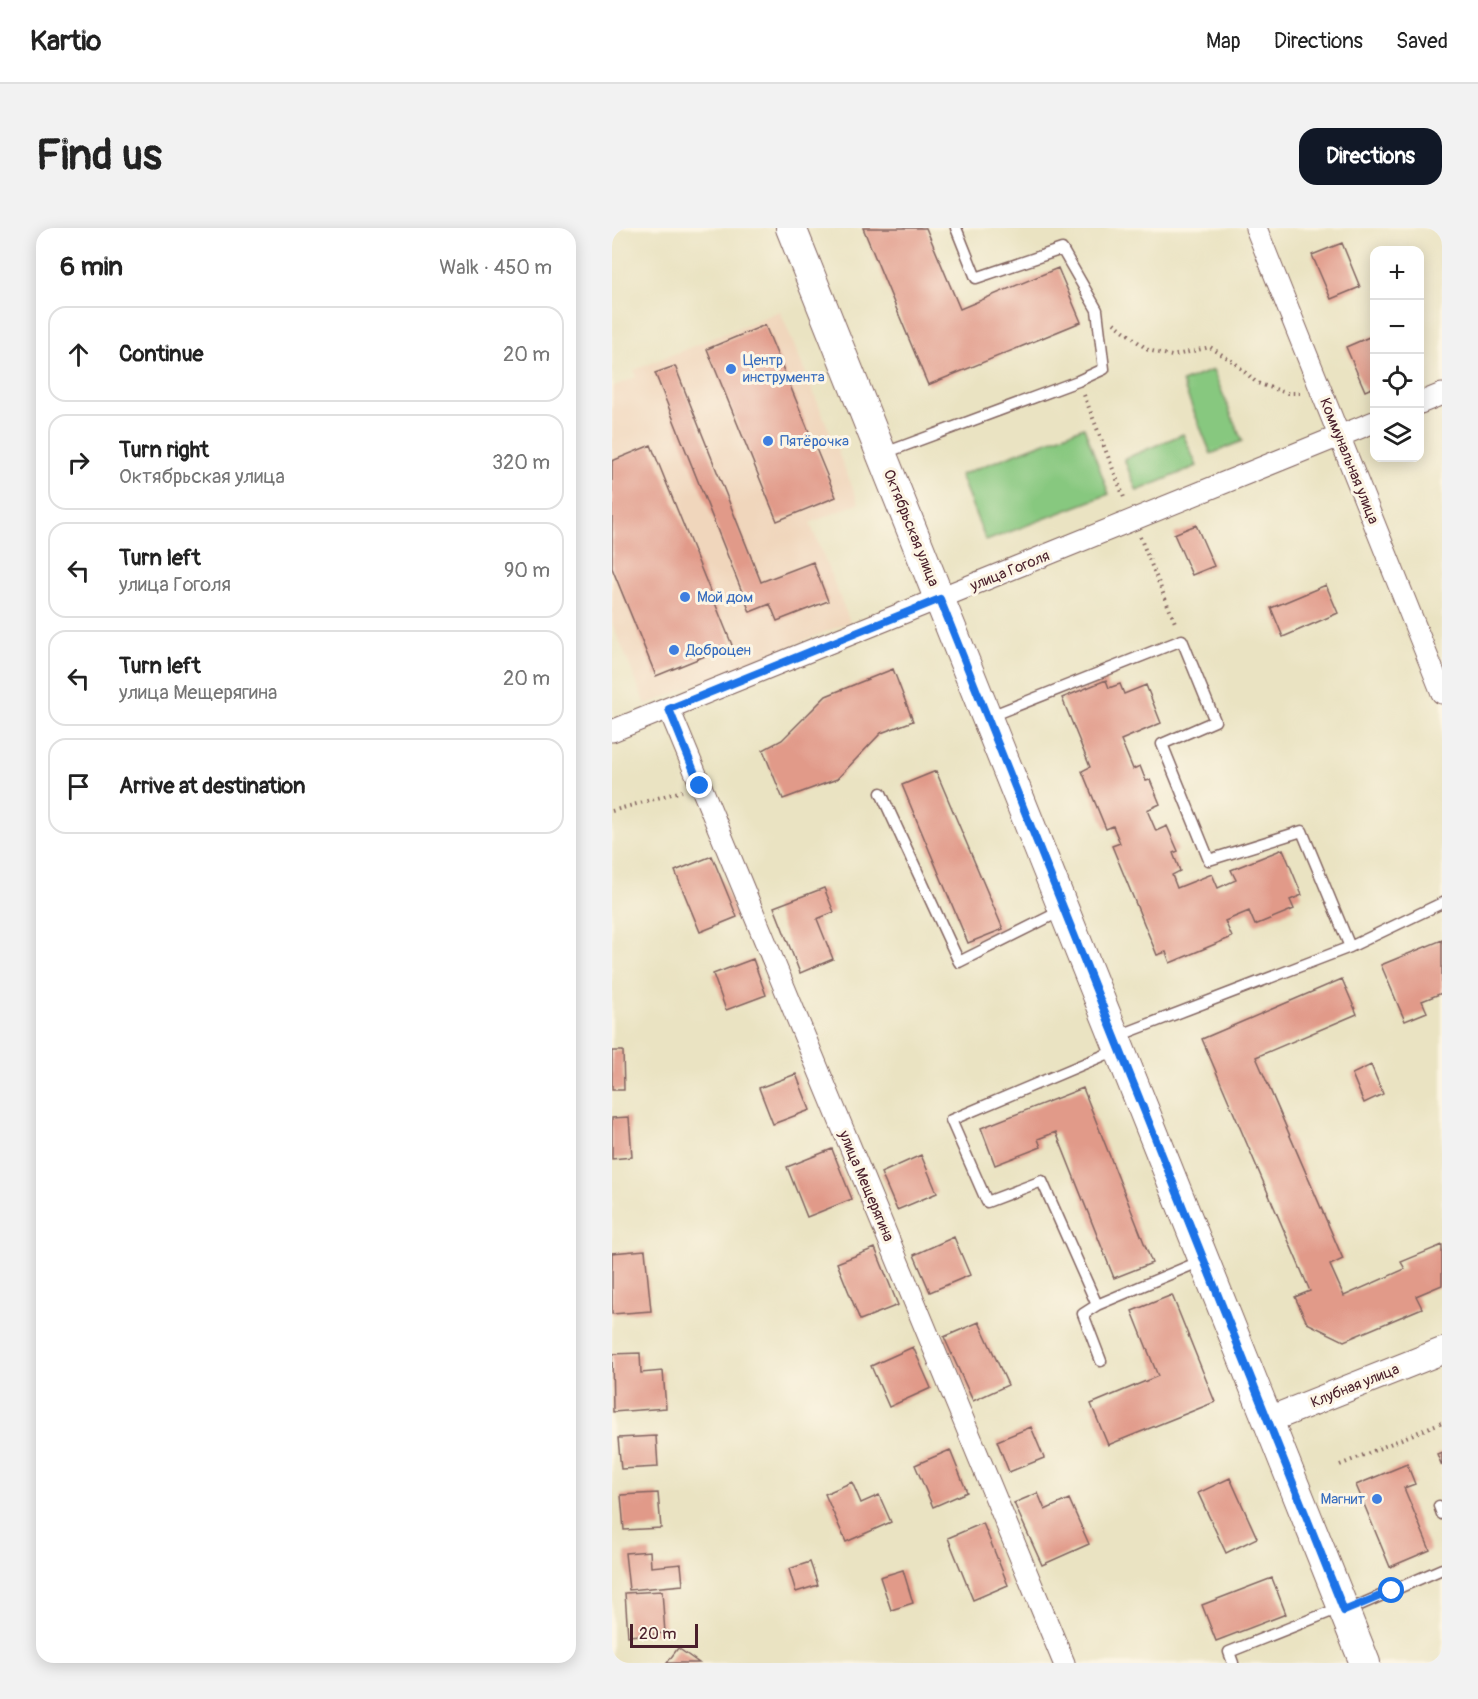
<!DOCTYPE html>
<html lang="en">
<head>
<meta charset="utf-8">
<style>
	:root { --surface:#fff; --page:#f2f2f2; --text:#222; --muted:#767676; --line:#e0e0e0; --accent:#111827 }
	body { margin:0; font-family:Pangolin,sans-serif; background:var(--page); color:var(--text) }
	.controls { position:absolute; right:18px; top:18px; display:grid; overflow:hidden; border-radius:12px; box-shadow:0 3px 15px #0003 }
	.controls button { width:54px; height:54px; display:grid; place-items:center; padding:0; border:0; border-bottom:2px solid var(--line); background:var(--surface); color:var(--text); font:30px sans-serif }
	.scale { position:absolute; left:18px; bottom:15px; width:68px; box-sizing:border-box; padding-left:6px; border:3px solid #4a1f2b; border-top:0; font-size:16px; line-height:21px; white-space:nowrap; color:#4a1f2b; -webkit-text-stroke:4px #fcf5e5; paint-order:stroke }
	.stop { position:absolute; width:18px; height:18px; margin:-14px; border:4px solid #1a73e8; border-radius:50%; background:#fff }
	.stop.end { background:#1a73e8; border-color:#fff; box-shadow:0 2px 6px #0008 }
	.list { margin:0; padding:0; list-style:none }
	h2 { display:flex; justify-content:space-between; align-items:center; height:78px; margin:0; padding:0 24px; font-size:26px }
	h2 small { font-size:20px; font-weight:400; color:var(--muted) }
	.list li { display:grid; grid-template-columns:39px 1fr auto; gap:18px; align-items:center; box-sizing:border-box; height:96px; margin:0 12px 12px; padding:0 12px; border:2px solid var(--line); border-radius:18px }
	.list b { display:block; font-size:22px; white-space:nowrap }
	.list p { margin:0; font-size:20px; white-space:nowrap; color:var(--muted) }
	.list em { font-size:20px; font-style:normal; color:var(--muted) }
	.icon { flex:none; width:33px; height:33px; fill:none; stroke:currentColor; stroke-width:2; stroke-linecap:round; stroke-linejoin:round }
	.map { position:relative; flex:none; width:830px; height:1435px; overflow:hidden; border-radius:18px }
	header { display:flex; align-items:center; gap:36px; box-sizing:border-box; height:84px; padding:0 30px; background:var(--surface); border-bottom:2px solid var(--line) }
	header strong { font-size:28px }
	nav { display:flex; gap:33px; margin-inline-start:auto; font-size:21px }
	.intro { display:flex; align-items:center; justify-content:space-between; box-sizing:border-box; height:144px; padding:0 36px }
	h1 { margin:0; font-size:42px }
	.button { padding:15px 27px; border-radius:18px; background:var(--accent); color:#fff; font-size:21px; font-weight:700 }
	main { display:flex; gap:36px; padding:0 36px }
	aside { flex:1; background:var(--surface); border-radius:18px; box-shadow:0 3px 15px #0003 }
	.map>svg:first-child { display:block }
	.built { fill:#f0d6bc; fill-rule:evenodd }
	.green { fill:#87c87f; stroke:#687455; stroke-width:1.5 }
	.building { fill:#e19a89 }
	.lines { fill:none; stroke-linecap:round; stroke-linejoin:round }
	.service-casing { stroke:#826460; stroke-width:13 }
	.minor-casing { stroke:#826460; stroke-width:23 }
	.tertiary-casing { stroke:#826460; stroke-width:28 }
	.secondary-casing { stroke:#826460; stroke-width:32 }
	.path { stroke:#826460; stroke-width:4; stroke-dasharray:1.5 4.5; stroke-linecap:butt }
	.service { stroke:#fff; stroke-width:10 }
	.minor { stroke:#fff; stroke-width:21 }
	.tertiary { stroke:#fff; stroke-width:26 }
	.secondary { stroke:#fff; stroke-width:30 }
	.route { stroke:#1a73e8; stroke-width:8 }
	.shop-dot { fill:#3f7fe0; stroke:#fcf5e5; stroke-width:2 }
	.labels { text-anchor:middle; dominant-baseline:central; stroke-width:6; stroke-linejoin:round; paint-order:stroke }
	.shop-label { font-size:15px; fill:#366cbe; stroke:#fcf5e5; text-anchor:start }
	.street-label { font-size:15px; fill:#4a1f2b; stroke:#fcf5e5 }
</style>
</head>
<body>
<header>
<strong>Kartio</strong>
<nav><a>Map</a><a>Directions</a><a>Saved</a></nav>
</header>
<div class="intro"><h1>Find us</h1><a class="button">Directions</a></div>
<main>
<aside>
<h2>6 min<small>Walk · 450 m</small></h2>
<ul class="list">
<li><svg class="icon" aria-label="ahead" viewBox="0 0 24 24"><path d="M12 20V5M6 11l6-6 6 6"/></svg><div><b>Continue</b></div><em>20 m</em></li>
<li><svg class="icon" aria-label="right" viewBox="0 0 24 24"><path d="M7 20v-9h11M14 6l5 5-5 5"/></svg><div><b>Turn right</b><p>Октябрьская улица</p></div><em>320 m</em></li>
<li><svg class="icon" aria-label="left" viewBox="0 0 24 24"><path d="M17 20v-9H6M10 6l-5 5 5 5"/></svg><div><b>Turn left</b><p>улица Гоголя</p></div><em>90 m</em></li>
<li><svg class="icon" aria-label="left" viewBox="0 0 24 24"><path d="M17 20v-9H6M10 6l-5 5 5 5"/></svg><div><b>Turn left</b><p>улица Мещерягина</p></div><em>20 m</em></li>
<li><svg class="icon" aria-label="arrive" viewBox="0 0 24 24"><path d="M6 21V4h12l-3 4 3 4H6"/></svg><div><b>Arrive at destination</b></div></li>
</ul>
</aside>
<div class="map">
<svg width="830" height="1435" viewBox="0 0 830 1435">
	<rect width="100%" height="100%" fill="#fcf5e5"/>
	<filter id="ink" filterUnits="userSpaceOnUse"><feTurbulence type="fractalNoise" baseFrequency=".0167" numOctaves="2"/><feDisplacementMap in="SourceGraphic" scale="12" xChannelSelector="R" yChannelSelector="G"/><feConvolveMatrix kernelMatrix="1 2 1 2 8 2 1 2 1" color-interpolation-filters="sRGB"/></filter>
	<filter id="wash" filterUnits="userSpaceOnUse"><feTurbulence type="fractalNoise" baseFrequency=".008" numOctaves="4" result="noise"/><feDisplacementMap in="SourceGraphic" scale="24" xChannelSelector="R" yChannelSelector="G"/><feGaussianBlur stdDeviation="1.35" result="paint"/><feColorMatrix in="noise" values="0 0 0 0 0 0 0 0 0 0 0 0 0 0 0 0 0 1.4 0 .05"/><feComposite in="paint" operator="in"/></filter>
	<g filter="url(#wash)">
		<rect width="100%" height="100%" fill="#eae3c2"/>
		<!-- built -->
		<path class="built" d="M168,83L247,275L198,295L238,394L34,477L0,395V340L39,217L0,233V159L24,149L22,142ZM153,97L223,269L165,293L95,121ZM63,138L149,354L200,334L216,373L165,393L158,376L44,145Z"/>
		<!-- green -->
		<path class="green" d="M601,142L630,213L599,226L570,154Z
			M472,199L497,266L374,313L348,247Z
			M571,206L585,238L525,263L512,231Z"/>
		<g id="blocks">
			<!-- building -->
			<path class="building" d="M251,0H314L348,81L446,40L469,94L316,157Z
				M730,15L748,59L719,71L700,27Z
				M153,97L224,269L165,293L95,121Z
				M762,107V159L753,163L734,119Z
				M63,138L149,354L201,334L216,373L165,393L158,376L138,384L43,145Z
				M39,217L120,417L44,448L0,340V233Z
				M584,297L602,338L580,347L562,306Z
				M714,357L726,385L671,409L659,380Z
				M281,441L301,493L269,505L225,551L171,571L151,522L170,512L214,468Z
				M494,452L497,460L508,456L512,466L534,457L549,495L509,512L521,541L528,538L534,553L538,552L548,576L535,582L544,603L555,598L566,623L561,625L568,643L560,647L565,660L600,646L606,660L624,652L619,642L671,621L690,667L678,672L682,681L643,697L637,683L613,693L620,709L558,735L554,724L545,727L500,618L508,615L501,598L494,601L470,543L478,539L450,470Z
				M324,543L391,701L356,715L290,557Z
				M100,628L125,689L88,704L63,643Z
				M212,660L222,684L205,691L221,731L188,745L162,679Z
				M830,712V765L810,773L815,784L793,793L769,737Z
				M141,731L154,767L114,782L101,746Z
				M730,751L745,786L644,829L731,1031L718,1037L732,1068L793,1041L789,1034L830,1017V1057L804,1068L810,1080L732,1113L695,1095L683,1069L698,1063L590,811Z
				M0,823H11L12,862H0Z
				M759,837L771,866L752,875L740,846Z
				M184,846L198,882L161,896L147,860Z
				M471,860L540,1035L502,1050L444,904L426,911L429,919L383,937L369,900Z
				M17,889L20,929L0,931V890Z
				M220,921L240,971L195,989L175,939Z
				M309,927L325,965L285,982L269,945Z
				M342,1009L358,1047L318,1064L302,1027Z
				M263,1020L286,1077L248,1092L225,1035Z
				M33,1022L39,1083L0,1086V1025Z
				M560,1067L603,1174L496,1217L479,1176L546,1148L520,1083Z
				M367,1094L396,1157L361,1173L332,1109Z
				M301,1119L319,1160L277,1179L259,1138Z
				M28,1125L29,1145L51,1143L54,1180L1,1184L0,1126Z
				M419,1199L432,1230L397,1244L385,1213Z
				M44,1208L46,1239L9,1241L6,1210Z
				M338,1222L355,1264L321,1279L303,1237Z
				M830,1224V1238L825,1226Z
				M795,1236L803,1256L792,1260L818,1322L778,1339L744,1257Z
				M618,1250L645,1310L614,1325L586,1265Z
				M240,1254L249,1275L267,1267L279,1294L234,1314L213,1266Z
				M46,1265L49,1300L12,1302L9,1267Z
				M426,1265L433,1282L457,1271L477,1316L430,1337L402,1275Z
				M371,1295L396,1357L361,1372L336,1310Z
				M38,1323L39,1339L69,1336L71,1357L17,1362L13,1325Z
				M198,1334L206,1357L184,1364L177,1341Z
				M291,1342L301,1375L279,1382L268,1349Z
				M660,1350L674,1386L604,1413L590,1377Z
				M50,1363L53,1405L16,1408L13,1365Z
				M66,1420L87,1435H55Z"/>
		</g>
	</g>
	<g filter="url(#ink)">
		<use href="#blocks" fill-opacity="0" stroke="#826460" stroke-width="1.5"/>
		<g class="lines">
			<defs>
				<path id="service" d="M270,226L466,153L492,141L485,82L450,21L364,50L344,0
					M376,489L570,412L603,493L550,516L597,632L690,603L738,719
					M269,565L347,734L449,683
					M506,808L738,719L830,675
					M485,1077L430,953L375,974L339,892L507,821
					M489,1133L471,1086L485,1077L589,1033
					M827,1278L830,1286
					M734,1383L830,1341
					M621,1435L617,1424L730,1379"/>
				<path id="minor" d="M644,0L830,465
					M808,175L830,166
					M57,481L452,1435
					M0,503L762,194"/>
				<path id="tertiary" d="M656,1192L830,1123"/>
				<path id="secondary" d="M179,0L753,1435"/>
			</defs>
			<!-- service casing -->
			<use href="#service" class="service-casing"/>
			<!-- minor casing -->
			<use href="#minor" class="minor-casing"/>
			<!-- tertiary casing -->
			<use href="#tertiary" class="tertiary-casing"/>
			<!-- secondary casing -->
			<use href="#secondary" class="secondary-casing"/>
			<!-- path -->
			<path class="path" d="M502,95L536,122L560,128L598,119L623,135L645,155L675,165H688
				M472,167L513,272
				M528,309L564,397
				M0,583L70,563
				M728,1237L830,1194"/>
			<!-- service -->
			<use href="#service" class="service"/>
			<!-- minor -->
			<use href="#minor" class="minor"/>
			<!-- tertiary -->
			<use href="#tertiary" class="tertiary"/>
			<!-- secondary -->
			<use href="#secondary" class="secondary"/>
		</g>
	</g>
	<g class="lines" filter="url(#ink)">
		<!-- route -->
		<path class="route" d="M88,558L57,481L328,371L732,1383L780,1363"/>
	</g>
	<!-- markers -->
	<g class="shop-dot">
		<circle cx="119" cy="141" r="6"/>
		<circle cx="156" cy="213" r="6"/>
		<circle cx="73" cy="369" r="6"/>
		<circle cx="62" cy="422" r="6"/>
		<circle cx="765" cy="1271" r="6"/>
	</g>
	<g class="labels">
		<!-- shop labels -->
		<g class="shop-label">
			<text x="131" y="132">Центр<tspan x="131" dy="17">инструмента</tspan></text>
			<text x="168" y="213">Пятёрочка</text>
			<text x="85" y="369">Мой дом</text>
			<text x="74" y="422">Доброцен</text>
			<text x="753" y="1271" text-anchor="end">Магнит</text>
		</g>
		<!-- street labels -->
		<g class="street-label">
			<text transform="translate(737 233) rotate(68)">Коммунальная улица</text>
			<text transform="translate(299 300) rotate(68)">Октябрьская улица</text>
			<text transform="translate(398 343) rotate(-22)">улица Гоголя</text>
			<text transform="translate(254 958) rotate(67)">улица Мещерягина</text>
			<text transform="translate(743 1158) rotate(-22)">Клубная улица</text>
		</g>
	</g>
</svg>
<div class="controls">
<button>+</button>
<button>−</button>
<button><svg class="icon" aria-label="locate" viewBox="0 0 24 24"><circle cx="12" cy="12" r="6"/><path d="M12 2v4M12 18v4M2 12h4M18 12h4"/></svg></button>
<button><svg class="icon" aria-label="layers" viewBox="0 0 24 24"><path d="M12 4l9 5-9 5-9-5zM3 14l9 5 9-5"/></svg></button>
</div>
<div class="scale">20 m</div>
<div class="stop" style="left:780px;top:1363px"></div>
<div class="stop end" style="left:88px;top:558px"></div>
</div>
</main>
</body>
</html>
